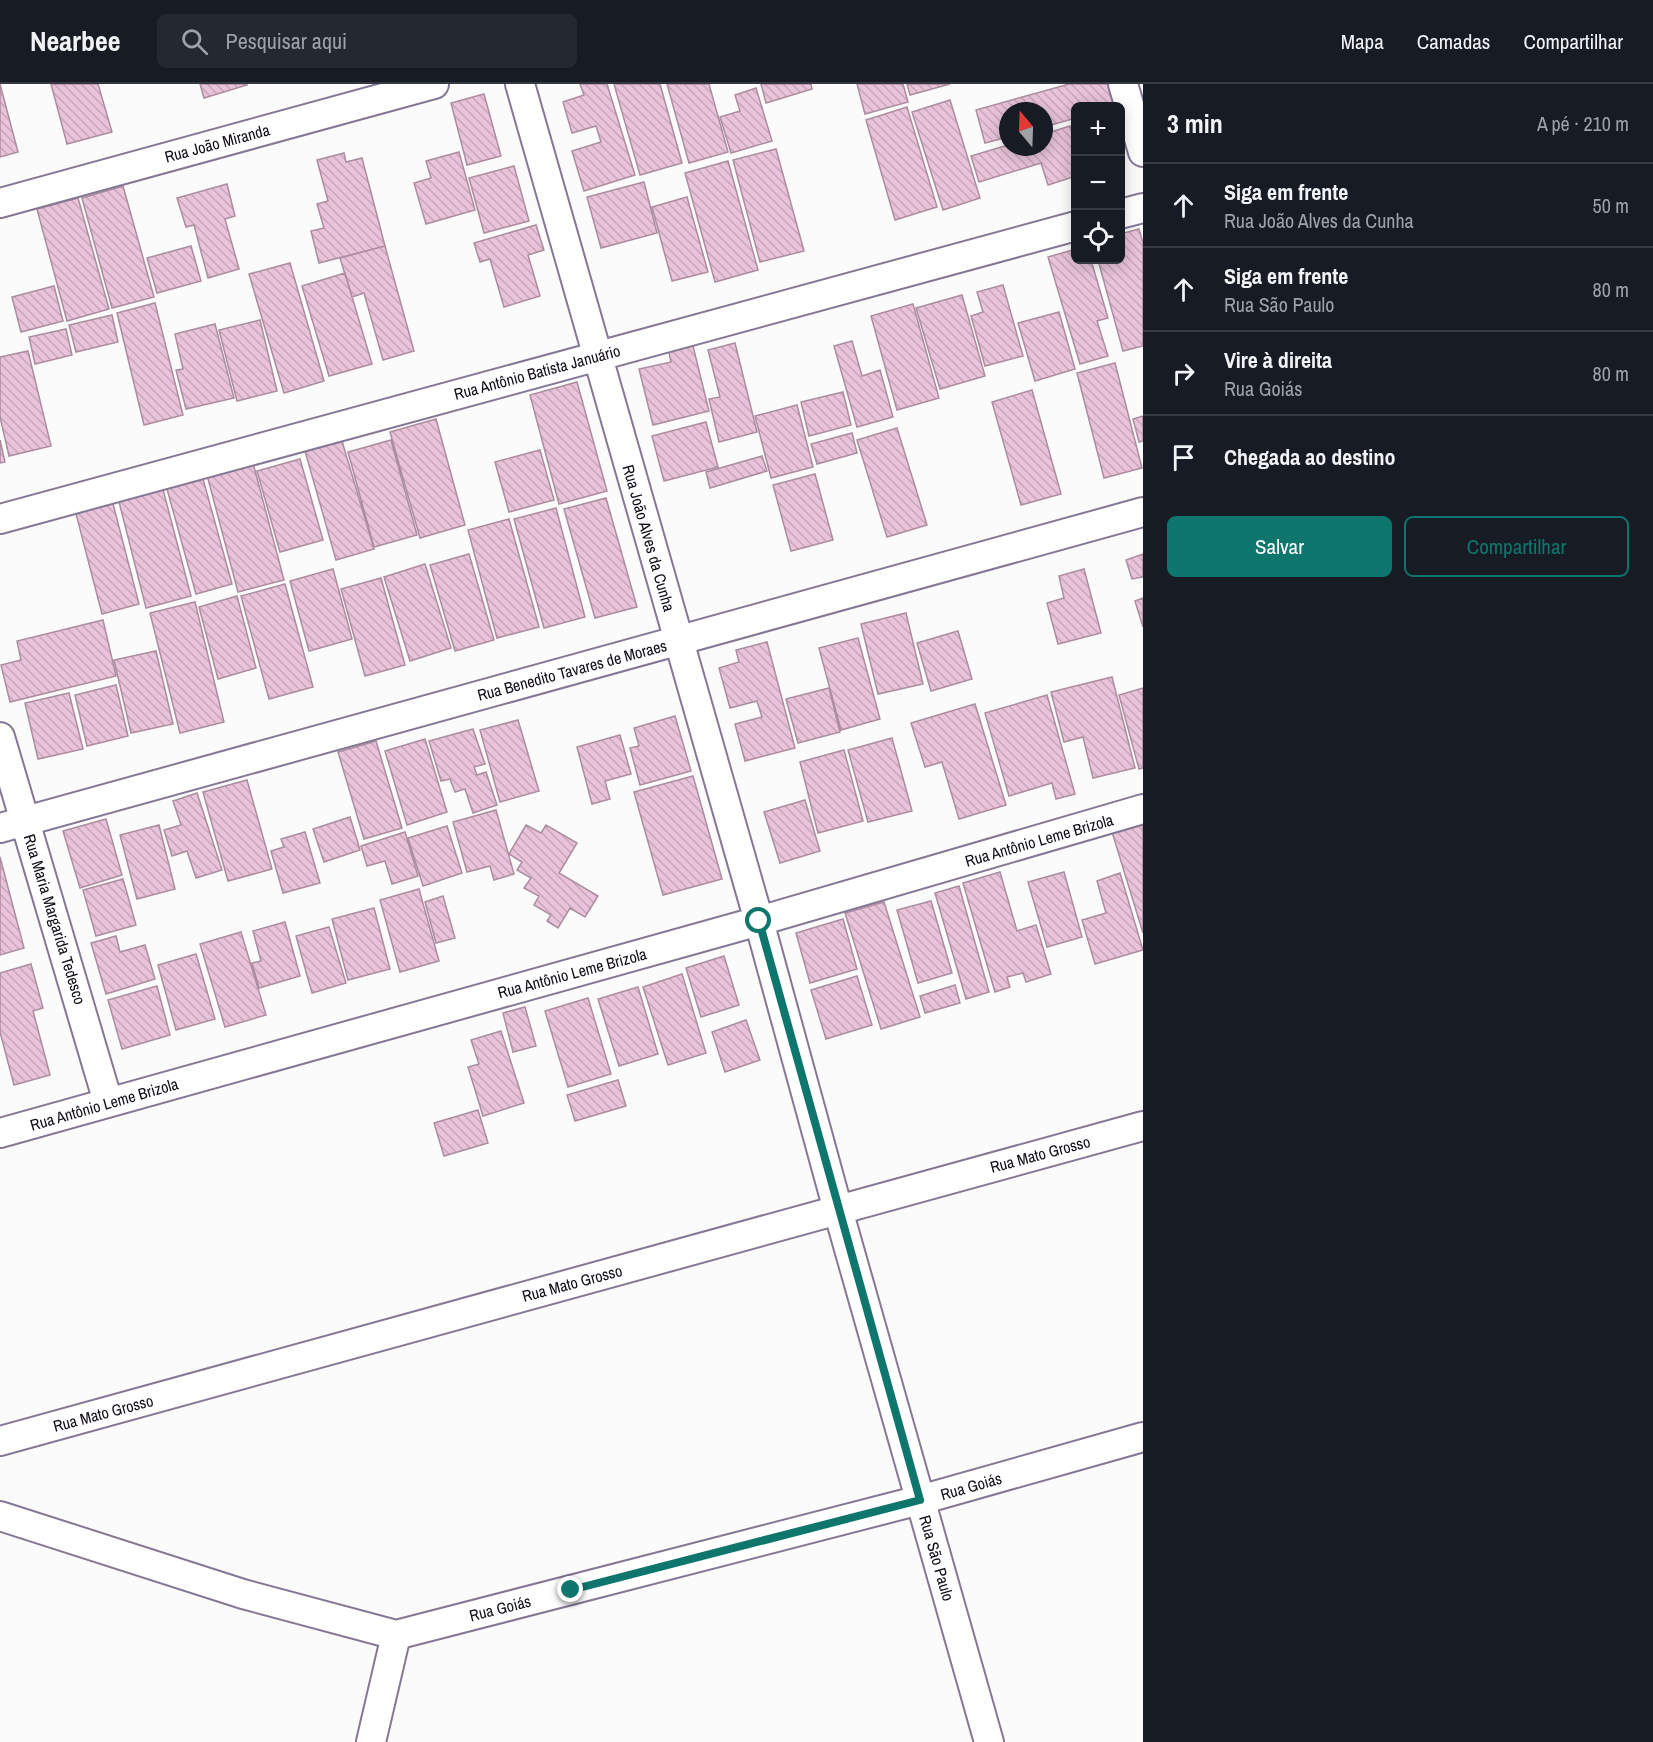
<!DOCTYPE html>
<html lang="pt">
<head>
<meta charset="utf-8">
<style>
	:root { --surface:#171b24; --page:#242831; --text:#f1f3f6; --muted:#9ea1a6; --line:#363941; --accent:#0f766e }
	body { margin:0; font-family:"Archivo Narrow",sans-serif; background:var(--page); color:var(--text) }
	.controls { position:absolute; right:18px; top:18px; display:grid; overflow:hidden; border-radius:9px; box-shadow:0 3px 15px #0003 }
	.controls button { width:54px; height:54px; display:grid; place-items:center; padding:0; border:0; border-bottom:2px solid var(--line); background:var(--surface); color:var(--text); font:30px sans-serif }
	.compass { position:absolute; left:999px; top:18px; width:54px; height:54px; border-radius:50%; background:var(--surface); box-shadow:0 3px 15px #0003; rotate:341deg }
	.stop { position:absolute; width:18px; height:18px; margin:-14px; border:4px solid #0f766e; border-radius:50%; background:#fff }
	.stop.end { background:#0f766e; border-color:#fff; box-shadow:0 2px 6px #0008 }
	.list { margin:0; padding:0; list-style:none }
	h2 { display:flex; justify-content:space-between; align-items:center; height:78px; margin:0; padding:0 24px; font-size:26px }
	h2 small { font-size:20px; font-weight:400; color:var(--muted) }
	.list li { display:grid; grid-template-columns:39px 1fr auto; gap:18px; align-items:center; box-sizing:border-box; height:84px; padding:0 24px; border-top:2px solid var(--line) }
	.list b { display:block; font-size:22px; white-space:nowrap }
	.list p { margin:0; font-size:20px; white-space:nowrap; color:var(--muted) }
	.list em { font-size:20px; font-style:normal; color:var(--muted) }
	.actions { display:flex; gap:12px; padding:18px 24px }
	.actions a { flex:1; padding:14px 0; border:2px solid var(--accent); border-radius:9px; text-align:center; font-size:21px; color:var(--accent) }
	.actions .main { background:var(--accent); color:#fff }
	.icon { flex:none; width:33px; height:33px; fill:none; stroke:currentColor; stroke-width:2; stroke-linecap:round; stroke-linejoin:round }
	.map { position:relative; flex:none; width:1143px; height:1658px; overflow:hidden }
	header { display:flex; align-items:center; gap:36px; box-sizing:border-box; height:84px; padding:0 30px; background:var(--surface); border-bottom:2px solid var(--line) }
	header strong { font-size:28px }
	nav { display:flex; gap:33px; margin-inline-start:auto; font-size:21px }
	.search { width:420px; height:54px; background:var(--page); display:flex; align-items:center; gap:15px; box-sizing:border-box; padding:0 21px; border-radius:9px; color:var(--muted); font-size:22px }
	main { display:flex }
	aside { flex:1; background:var(--surface) }
	.map>svg:first-child { display:block }
	.building { fill:url(#building-back-hatch); stroke:#ac8d9f; stroke-width:1.5 }
	.lines { fill:none; stroke-linecap:round; stroke-linejoin:round }
	.street-casing { stroke:#857895; stroke-width:32 }
	.street { stroke:#fff; stroke-width:28 }
	.route { stroke:#0f766e; stroke-width:8 }
	.labels { text-anchor:middle; dominant-baseline:central; stroke-width:5; stroke-linejoin:round; paint-order:stroke }
	.street-label { font-size:16px; fill:#100b15; stroke:#fff }
</style>
</head>
<body>
<header>
<strong>Nearbee</strong>
<div class="search"><svg class="icon" aria-label="search" viewBox="0 0 24 24"><circle cx="10" cy="10" r="6"/><path d="M15 15l6 6"/></svg>Pesquisar aqui</div>
<nav><a>Mapa</a><a>Camadas</a><a>Compartilhar</a></nav>
</header>
<main>
<div class="map">
<svg width="1143" height="1658" viewBox="0 0 1143 1658">
	<defs>
		<pattern id="building-back-hatch" width="6" height="6" patternUnits="userSpaceOnUse" patternTransform="scale(1.5)"><rect width="6" height="6" fill="#e9c3d9"/><path d="M-1 5l2 2M0 0l6 6M5-1l2 2" fill="none" stroke="#c7a6b9"/></pattern>
	</defs>
	<rect width="100%" height="100%" fill="#fbfbfb"/>
	<!-- building -->
	<path class="building" d="M0,0L18,68L0,73Z
		M51,0H98L112,48L67,60Z
		M200,0H247V1L204,14Z
		M580,0H607L635,91L584,107L572,67L601,58L596,42L572,49L563,18L584,11Z
		M614,0H660L682,79L640,91Z
		M667,0H709L728,68L689,79Z
		M761,0H811L812,5L766,19Z
		M857,0H903L908,18L865,30Z
		M907,0H950L910,11Z
		M1069,0H1109L1115,22H1076V34L1044,43V27H1008V53L985,59L976,26Z
		M756,4L772,57L731,69L720,33L740,27L735,11Z
		M484,10L501,72L467,81L451,19Z
		M950,16L980,114L943,126L912,28Z
		M907,23L937,123L895,136L866,36Z
		M1070,42L1076,62V92L1048,101L1041,79L979,98L971,72L1008,61V63H1044V50Z
		M776,65L804,167L760,178L733,76Z
		M459,68L475,126L426,140L414,99L431,94L426,77Z
		M344,69L346,78L362,74L385,162L319,179L311,147L324,144L317,120L328,117L317,76Z
		M728,77L758,186L715,198L685,89Z
		M514,82L529,137L484,149L469,94Z
		M644,98L657,149L601,164L587,113Z
		M227,100L235,132L225,135L239,185L208,194L194,141L186,143L177,114Z
		M123,102L154,213L112,224L82,114Z
		M687,113L708,188L672,197L652,123Z
		M78,114L109,225L67,237L37,125Z
		M536,141L544,166L528,171L540,212L504,223L490,175L480,178L474,159Z
		M1139,145L1143,159V262L1123,267L1098,176H1120V150Z
		M191,162L201,197L157,209L147,174Z
		M385,162L414,267L383,276L364,209L352,213L340,174Z
		M1076,165V176H1091L1108,234L1097,237L1108,272L1080,280L1048,173Z
		M290,179L324,297L284,309L249,190Z
		M345,189L372,280L329,292L302,202Z
		M1003,201L1023,272L985,282L971,232L983,228L977,208Z
		M54,202L63,237L21,248L12,213Z
		M962,211L985,292L940,305L916,224Z
		M155,219L183,331L144,341L117,229Z
		M913,220L939,314L897,326L871,232Z
		M1059,228L1075,285L1035,297L1018,239Z
		M112,231L118,258L76,268L69,241Z
		M260,236L277,307L237,317L219,246Z
		M215,240L234,314L186,325L176,286L183,285L175,250Z
		M66,245L72,271L35,280L29,253Z
		M852,257L862,292L880,286L893,333L857,343L834,262Z
		M692,258L709,327L653,341L639,285L671,278L668,264Z
		M735,259L757,348L719,358L709,315L720,313L708,266Z
		M28,267L51,362L9,372L0,333V273Z
		M1115,279L1142,384L1104,394L1077,289Z
		M577,298L607,407L559,420L530,311Z
		M1032,306L1061,410L1021,421L992,318Z
		M843,308L851,341L809,352L801,318Z
		M797,321L813,383L771,394L755,332Z
		M1143,332V357L1139,358L1133,335Z
		M436,335L465,441L420,454L390,348Z
		M706,338L718,383L664,397L652,352Z
		M897,344L927,441L887,453L857,356Z
		M852,349L857,369L817,380L811,360Z
		M0,356L5,378L0,379Z
		M391,356L417,451L374,463L348,368Z
		M342,357L374,465L336,476L305,367Z
		M540,366L554,416L509,428L495,378Z
		M762,372L767,387L710,404L706,388Z
		M300,375L323,456L280,468L257,387Z
		M253,379L284,496L238,508L207,391Z
		M815,390L833,456L791,467L773,401Z
		M203,395L232,500L196,510L167,405Z
		M161,398L191,512L146,524L117,410Z
		M111,412L139,520L102,530L74,422Z
		M606,414L637,523L595,534L564,425Z
		M556,424L585,533L544,544L514,435Z
		M509,435L539,543L497,554L468,446Z
		M469,470L494,556L455,567L430,481Z
		M1143,470V493L1132,495L1126,476Z
		M425,480L451,564L410,577L384,493Z
		M333,485L352,555L309,567L290,497Z
		M1084,485L1101,549L1058,560L1047,519L1064,514L1059,492Z
		M381,494L405,581L365,592L341,505Z
		M285,500L313,603L269,615L241,512Z
		M237,512L256,584L218,595L199,523Z
		M1143,514V543L1135,517Z
		M195,518L224,638L180,649L150,529Z
		M906,529L923,600L878,610L861,540Z
		M103,536L116,592L10,618L1,581L21,576L17,557Z
		M958,547L972,595L931,607L917,559Z
		M858,554L880,635L841,646L819,564Z
		M767,558L795,664L745,677L735,640L762,633L757,617L730,624L719,584L739,578L736,566Z
		M156,567L173,640L131,649L114,576Z
		M1112,593L1135,684L1093,694L1083,653L1064,658L1051,608Z
		M116,601L128,652L87,662L75,611Z
		M829,604L840,648L798,659L786,615Z
		M1143,604V684L1139,685L1119,611Z
		M69,609L83,665L38,675L25,619Z
		M1047,611L1075,710L1056,715L1052,699L1009,712L985,629Z
		M975,620L1006,721L959,735L942,678L925,683L911,639Z
		M675,632L691,687L640,701L630,664L639,662L634,644Z
		M518,636L539,707L500,718L480,646Z
		M473,645L485,680L474,683L477,691L486,688L497,721L473,729L465,705L455,708L450,695L441,697L429,657Z
		M620,651L631,690L605,697L610,715L592,720L577,663Z
		M892,654L912,727L868,738L848,666Z
		M425,655L447,728L407,741L385,667Z
		M376,657L402,744L364,755L338,668Z
		M844,666L863,737L818,749L800,678Z
		M693,692L722,795L663,811L634,708Z
		M247,696L272,785L228,797L203,708Z
		M197,709L222,786L196,794L187,767L172,772L164,746L181,741L173,717Z
		M805,716L820,767L780,779L764,728Z
		M496,726L514,790L494,796L490,782L467,788L453,738Z
		M350,733L360,766L324,778L313,745Z
		M106,735L122,791L80,804L63,747Z
		M1143,739V849L1112,748Z
		M159,741L175,805L137,815L120,751Z
		M526,741L541,749L546,741L577,759L559,789L598,812L585,833L570,824L558,844L547,837L551,831L534,821L539,812L524,804L531,794L517,786L522,778L509,770Z
		M447,742L462,789L423,802L408,754Z
		M305,748L320,799L283,809L271,767L284,763L281,755Z
		M405,748L418,792L392,800L385,777L367,782L361,762Z
		M0,773L24,864L0,871Z
		M1000,788L1017,847L1036,841L1051,890L1026,898L1023,889L1007,893L1010,903L995,908L963,799Z
		M1064,788L1082,853L1047,863L1028,798Z
		M1120,789L1143,866L1095,880L1082,836L1106,829L1097,797Z
		M123,795L136,841L96,852L83,806Z
		M959,802L989,908L966,915L935,809Z
		M419,805L439,877L400,888L380,816Z
		M443,812L455,854L436,859L425,818Z
		M931,817L952,889L918,899L897,826Z
		M884,818L920,933L881,945L845,829Z
		M374,824L390,885L348,896L332,835Z
		M843,835L857,885L810,899L796,849Z
		M285,838L300,892L259,904L252,879L261,877L253,847Z
		M329,843L346,899L312,909L296,852Z
		M241,848L266,931L225,943L200,860Z
		M116,852L120,868L145,861L155,895L106,910L91,859Z
		M196,870L215,935L176,946L158,881Z
		M724,872L739,921L701,933L686,884Z
		M31,880L43,924L33,927L50,991L14,1001L0,948V889Z
		M682,890L706,969L668,981L643,903Z
		M857,892L872,941L826,955L811,906Z
		M955,901L960,919L925,929L920,912Z
		M157,902L170,951L122,965L108,916Z
		M638,903L658,970L619,982L598,915Z
		M588,914L611,990L568,1003L545,927Z
		M525,923L536,962L513,968L503,929Z
		M746,936L760,976L725,988L712,948Z
		M501,947L524,1019L483,1032L468,983L479,980L471,956Z
		M618,996L626,1022L575,1037L567,1011Z
		M478,1026L488,1059L444,1072L434,1039Z"/>
	<g class="lines">
		<defs>
			<path id="street" d="M520,0L759,837L838,1126L989,1658
				M1123,0L1143,68
				M0,119L434,0
				M1120,130L1143,124
				M0,435L1076,142
				M0,653L108,1018
				M0,744L1143,428
				M0,1049L759,837L1143,725
				M0,1357L1143,1042
				M0,1432L243,1510L396,1551L920,1416L1143,1353
				M371,1658L396,1551"/>
		</defs>
		<!-- street casing -->
		<use href="#street" class="street-casing"/>
		<!-- street -->
		<use href="#street" class="street"/>
	</g>
	<g class="lines">
		<!-- route -->
		<path class="route" d="M571,1506L920,1416L759,837"/>
	</g>
	<g class="labels">
		<!-- street labels -->
		<g class="street-label">
			<text transform="translate(217 59) rotate(-15)">Rua João Miranda</text>
			<text transform="translate(537 288) rotate(-15)">Rua Antônio Batista Januário</text>
			<text transform="translate(649 454) rotate(74)">Rua João Alves da Cunha</text>
			<text transform="translate(572 586) rotate(-15)">Rua Benedito Tavares de Moraes</text>
			<text transform="translate(1039 756) rotate(-16)">Rua Antônio Leme Brizola</text>
			<text transform="translate(55 835) rotate(73)">Rua Maria Margarida Tedesco</text>
			<text transform="translate(572 889) rotate(-15)">Rua Antônio Leme Brizola</text>
			<text transform="translate(104 1020) rotate(-16)">Rua Antônio Leme Brizola</text>
			<text transform="translate(1040 1070) rotate(-15)">Rua Mato Grosso</text>
			<text transform="translate(572 1199) rotate(-15)">Rua Mato Grosso</text>
			<text transform="translate(103 1329) rotate(-15)">Rua Mato Grosso</text>
			<text transform="translate(971 1402) rotate(-16)">Rua Goiás</text>
			<text transform="translate(937 1474) rotate(74)">Rua São Paulo</text>
			<text transform="translate(500 1524) rotate(-14)">Rua Goiás</text>
		</g>
	</g>
</svg>
<div class="controls">
<button>+</button>
<button>−</button>
<button><svg class="icon" aria-label="locate" viewBox="0 0 24 24"><circle cx="12" cy="12" r="6"/><path d="M12 2v4M12 18v4M2 12h4M18 12h4"/></svg></button>
</div>
<svg class="compass" viewBox="-18 -18 36 36"><path d="M0-13l5 13h-10z" fill="#e53935"/><path d="M0 13l5-13h-10z" fill="#9ea1a6"/></svg>
<div class="stop" style="left:759px;top:837px"></div>
<div class="stop end" style="left:571px;top:1506px"></div>
</div>
<aside>
<h2>3 min<small>A pé · 210 m</small></h2>
<ul class="list">
<li><svg class="icon" aria-label="ahead" viewBox="0 0 24 24"><path d="M12 20V5M6 11l6-6 6 6"/></svg><div><b>Siga em frente</b><p>Rua João Alves da Cunha</p></div><em>50 m</em></li>
<li><svg class="icon" aria-label="ahead" viewBox="0 0 24 24"><path d="M12 20V5M6 11l6-6 6 6"/></svg><div><b>Siga em frente</b><p>Rua São Paulo</p></div><em>80 m</em></li>
<li><svg class="icon" aria-label="right" viewBox="0 0 24 24"><path d="M7 20v-9h11M14 6l5 5-5 5"/></svg><div><b>Vire à direita</b><p>Rua Goiás</p></div><em>80 m</em></li>
<li><svg class="icon" aria-label="arrive" viewBox="0 0 24 24"><path d="M6 21V4h12l-3 4 3 4H6"/></svg><div><b>Chegada ao destino</b></div></li>
</ul>
<div class="actions"><a class="main">Salvar</a><a>Compartilhar</a></div>
</aside>
</main>
</body>
</html>
